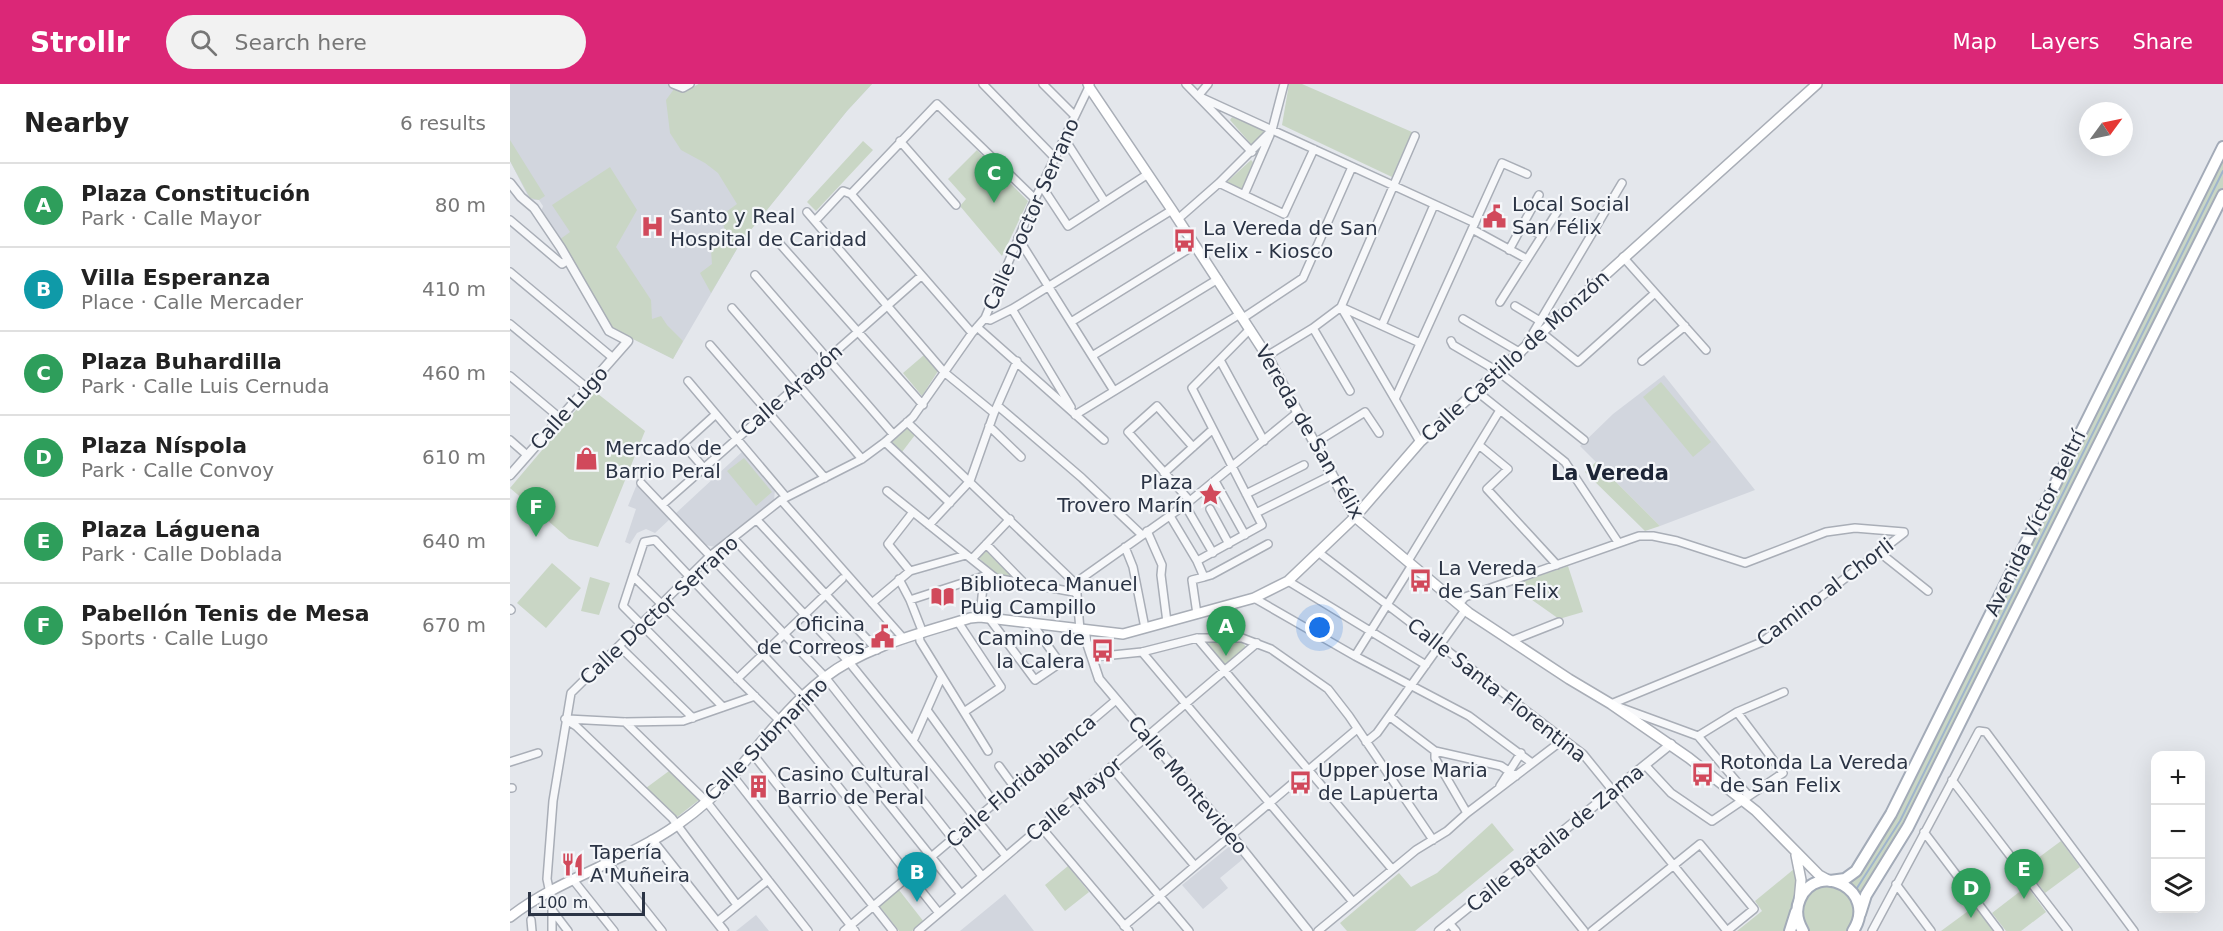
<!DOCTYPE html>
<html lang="en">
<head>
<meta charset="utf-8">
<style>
	:root { --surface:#fff; --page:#f2f2f2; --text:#222; --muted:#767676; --line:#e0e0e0; --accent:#db2777 }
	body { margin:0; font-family:"DejaVu Sans",sans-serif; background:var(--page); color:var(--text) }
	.controls { position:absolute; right:18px; bottom:18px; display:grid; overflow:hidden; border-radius:12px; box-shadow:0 6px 24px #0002 }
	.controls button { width:54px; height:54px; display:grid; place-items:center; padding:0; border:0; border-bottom:2px solid var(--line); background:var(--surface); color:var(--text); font:30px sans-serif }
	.compass { position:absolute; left:1569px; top:18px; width:54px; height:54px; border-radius:50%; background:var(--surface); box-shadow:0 6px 24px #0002; rotate:57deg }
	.scale { position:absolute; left:18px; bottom:15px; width:117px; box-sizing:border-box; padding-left:6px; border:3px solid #2b3445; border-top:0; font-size:16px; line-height:21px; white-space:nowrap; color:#2b3445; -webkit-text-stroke:4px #f4f6f9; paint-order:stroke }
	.you { position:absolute; left:810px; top:544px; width:21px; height:21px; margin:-15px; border:4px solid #fff; border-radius:50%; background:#1a73e8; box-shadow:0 0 0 9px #1a73e833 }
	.badge { display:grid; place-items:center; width:39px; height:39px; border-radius:50%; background:var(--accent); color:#fff; font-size:20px; font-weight:700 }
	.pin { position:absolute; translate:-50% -50px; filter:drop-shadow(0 2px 3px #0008) }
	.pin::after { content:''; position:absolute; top:32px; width:21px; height:18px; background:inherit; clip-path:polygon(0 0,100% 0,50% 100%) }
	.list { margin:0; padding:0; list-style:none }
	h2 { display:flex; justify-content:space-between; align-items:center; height:78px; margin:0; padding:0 24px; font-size:26px }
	h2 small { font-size:20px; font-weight:400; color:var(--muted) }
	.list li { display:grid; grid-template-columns:39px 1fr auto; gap:18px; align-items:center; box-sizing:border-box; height:84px; padding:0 24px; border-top:2px solid var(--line) }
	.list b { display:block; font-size:22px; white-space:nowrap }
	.list p { margin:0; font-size:20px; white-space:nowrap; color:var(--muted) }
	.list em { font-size:20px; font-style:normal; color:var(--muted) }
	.icon { flex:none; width:33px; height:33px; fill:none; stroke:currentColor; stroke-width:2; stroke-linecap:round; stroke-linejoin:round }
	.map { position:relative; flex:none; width:1713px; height:847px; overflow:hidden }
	header { display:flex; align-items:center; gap:36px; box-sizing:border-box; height:84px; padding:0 30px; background:var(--accent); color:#fff }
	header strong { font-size:28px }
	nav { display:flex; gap:33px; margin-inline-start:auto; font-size:21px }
	.search { width:420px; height:54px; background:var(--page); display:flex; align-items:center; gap:15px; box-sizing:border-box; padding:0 21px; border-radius:33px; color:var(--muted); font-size:22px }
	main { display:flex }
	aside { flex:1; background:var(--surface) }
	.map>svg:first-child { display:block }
	.built { fill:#d2d6de }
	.green { fill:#c9d6c5 }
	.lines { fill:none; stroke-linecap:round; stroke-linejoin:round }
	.stream { stroke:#9fb4cc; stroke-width:2 }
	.minor-casing { stroke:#a9aeb7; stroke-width:10 }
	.tertiary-casing { stroke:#a9aeb7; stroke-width:11 }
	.secondary-casing { stroke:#a9aeb7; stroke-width:12 }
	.primary-casing { stroke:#a3abb8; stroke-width:14 }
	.minor { stroke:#f7f8fa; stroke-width:7 }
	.tertiary { stroke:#f7f8fa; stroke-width:8 }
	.secondary { stroke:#fff; stroke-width:9 }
	.primary { stroke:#fff; stroke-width:10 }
	.labels { text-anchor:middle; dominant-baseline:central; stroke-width:4.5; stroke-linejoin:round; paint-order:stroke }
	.poi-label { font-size:20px; fill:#2b3445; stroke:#f4f6f9; text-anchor:start }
	.street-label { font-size:20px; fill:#2b3445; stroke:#f4f6f9 }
	.neighbourhood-label { font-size:21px; font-weight:bold; fill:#1d2536; stroke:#f4f6f9 }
</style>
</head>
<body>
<header>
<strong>Strollr</strong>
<div class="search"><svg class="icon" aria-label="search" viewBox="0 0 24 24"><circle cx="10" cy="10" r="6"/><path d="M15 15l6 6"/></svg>Search here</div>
<nav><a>Map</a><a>Layers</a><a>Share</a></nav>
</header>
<main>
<aside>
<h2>Nearby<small>6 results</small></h2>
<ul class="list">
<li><span class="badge" style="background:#2e9e5b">A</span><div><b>Plaza Constitución</b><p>Park · Calle Mayor</p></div><em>80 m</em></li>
<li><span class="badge" style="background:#0f9aa8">B</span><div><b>Villa Esperanza</b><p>Place · Calle Mercader</p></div><em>410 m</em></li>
<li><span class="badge" style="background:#2e9e5b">C</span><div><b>Plaza Buhardilla</b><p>Park · Calle Luis Cernuda</p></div><em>460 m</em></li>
<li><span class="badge" style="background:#2e9e5b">D</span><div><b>Plaza Níspola</b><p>Park · Calle Convoy</p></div><em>610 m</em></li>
<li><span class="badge" style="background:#2e9e5b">E</span><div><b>Plaza Láguena</b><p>Park · Calle Doblada</p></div><em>640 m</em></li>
<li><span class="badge" style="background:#2e9e5b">F</span><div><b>Pabellón Tenis de Mesa</b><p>Sports · Calle Lugo</p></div><em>670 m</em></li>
</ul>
</aside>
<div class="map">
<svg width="1713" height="847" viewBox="0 0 1713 847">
	<rect width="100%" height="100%" fill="#e4e7ec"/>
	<!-- built -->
	<path class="built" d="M0,0H159L164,5L175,7L189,0H362L337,27L231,158L163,275L99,243L72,192L31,128L33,122L29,116H23L18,112L0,77Z
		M1154,291L1245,406L1150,442L1070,362L1103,330Z
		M233,367L265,405L264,417L206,463L195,461L165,430Z
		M127,400L160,435L145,449L136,445L127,449L120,460L115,458L126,425L118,422Z
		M721,761L733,775L710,794L718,804L693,825L672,801Z
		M495,810L524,847H450Z
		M246,831L259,847H226Z"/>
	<!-- green -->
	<path class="green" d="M189,0H362L337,27L231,158L201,209L190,189L202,180L201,166L215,149L212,131L227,120L208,89L195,79L171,66L160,49L156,16L164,5L175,7Z
		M779,0H792L902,48L882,93L772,41Z
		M722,33L754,46L755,51L745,60H741L720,36Z
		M0,56L35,112L29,116L20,114L0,77Z
		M353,57L363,66L306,127L297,118Z
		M1713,63V111L1398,743L1360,804L1343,847H1227L1252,827L1245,817L1284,785H1290L1291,796L1297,805L1331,796L1360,766Z
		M467,66L518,117L492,172L450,122L456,115L438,95Z
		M741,76L743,78L732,106L717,98Z
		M100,83L127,126L106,163L141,216L142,235L151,232L157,241L173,257L163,275L99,243L72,192L49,156L60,148L42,121Z
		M414,271L428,287L412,312L393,289Z
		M1151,298L1201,358L1183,373L1133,313Z
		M83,306L135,347L88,463L59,455L0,404Z
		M398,344L405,351L392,368L382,358Z
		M234,374L262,408L246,422L217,387Z
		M1086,378L1150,442L1135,447L1075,388Z
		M476,467L503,494L486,491L469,474Z
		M42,479L71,504L36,544L7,519Z
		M1058,482L1073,528L1049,535L1001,501Z
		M80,493L100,499L89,531L71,527Z
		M731,557L736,563L715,581L698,559Z
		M159,687L189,716L167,733L136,704Z
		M982,739L1004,766L905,847H837L830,839L889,789L901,803L927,789Z
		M1551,757L1570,783L1535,809L1516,783Z
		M558,782L579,808L555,827L535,801Z
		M1517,802L1536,828L1511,847H1496L1482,829Z
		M389,806L414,838L402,847H389L369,822Z
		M1465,822L1483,847H1431Z"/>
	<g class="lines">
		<!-- stream -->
		<path class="stream" d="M1347,804L1390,737L1713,87"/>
		<defs>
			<path id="minor" d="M163,0L173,4L180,0
				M473,0L545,74
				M533,0L565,32
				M676,0L742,68
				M688,12L965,139
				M688,12L698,0
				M554,54L595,118
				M390,57L446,121
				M709,99L774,130L804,65
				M531,101L558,142L638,90
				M734,111L760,51
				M297,128L434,288L484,329
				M668,135L709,99L762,46L774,0
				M0,136L52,180L58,176
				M305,137L333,107L341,110
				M1013,141L1032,152
				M962,145L1017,175
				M508,154L604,307
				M270,160L413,321
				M999,166L1029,111
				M1113,173L1196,266
				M0,188L103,274
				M245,191L383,350
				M990,218L1049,125
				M1005,222L1030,237
				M831,223L910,358
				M831,223L910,259
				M222,224L352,375
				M502,225L561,323
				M475,234L480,236L502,225L662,126
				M733,234L793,194L842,83
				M953,235L1011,269
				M561,238L685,161
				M0,240L76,303
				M872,241L924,121
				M467,243L594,356
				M803,244L840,307
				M462,249L341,110L427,20L525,115
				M1032,249L1068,278L1145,209
				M941,257L943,261L989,288L1074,356
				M1017,259L1112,99
				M200,261L315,394
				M582,272L708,195
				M757,272L803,244L831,223L905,52
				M710,276L754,357
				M1132,277L1175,242
				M0,292L50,334
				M178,297L276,413
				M965,306L1055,378L1108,458
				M885,315L992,79L1017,90
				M488,322L572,394L632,451
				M565,331L730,230
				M397,338L565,499
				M479,342L511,373
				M0,356L17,371
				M375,358L440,419
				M805,359L855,328L869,349
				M969,361L998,385L977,405L1047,481
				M193,383L173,360L206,330
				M654,389L703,345
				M705,397L735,451
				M131,399L315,593L472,792
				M377,407L484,493
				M736,410L794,381
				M271,416L394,555
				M680,417L618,348L647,322L683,363
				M152,421L411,192
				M675,421L703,469
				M700,425L719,460
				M746,429L822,391
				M660,432L687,477L694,493L682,496L687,530
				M247,436L367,566
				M419,441L460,397L484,329L507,277
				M637,447L652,481L651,491L657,538
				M223,454L339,578L496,772
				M476,460L513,498
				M615,463L623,483L635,544
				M808,468L1073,670L1217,847L1244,825L1190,760L1082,847
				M1369,468L1418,507
				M462,475L500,435
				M687,477L752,441L682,304L740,245
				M898,477L990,326
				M400,487L378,460L403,428
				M123,492L269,636
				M694,493L701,491L758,460
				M389,495L400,516L413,549
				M778,497L916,581
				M564,508L567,510L570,546
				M744,514L845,572L959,632L1022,679
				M400,516L474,492L564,508L565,499L675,421L788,328
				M362,519L400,487L456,471
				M949,520L955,513L1129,452H1143L1167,457L1235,479L1316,448L1345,444L1394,448
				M0,525L1,526
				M470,533L474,492
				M479,534L525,596L550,579L521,538
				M448,538L491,603L454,628
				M409,550L410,557L478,667
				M687,554L882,785
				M1001,557L1049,538
				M109,562L183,634
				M632,568L843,818
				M845,572L902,481
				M583,573L632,568L687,554H732L761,565L818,605L839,632L923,756
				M227,595L332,495
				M1101,620L1252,558L1394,449
				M213,623L113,522L134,458L145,456L293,613L451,810
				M1109,623L1188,652L1238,711
				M417,626L485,720
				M879,632L925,667L991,682L1006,692
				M273,633L429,829
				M55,635L66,642L162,734L227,821
				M58,635L115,638L173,637L245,612
				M115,638L196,717L298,847
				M1188,652L1227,628L1274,608
				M403,657L431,594
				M856,658L867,649L955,526
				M925,667V674L957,729
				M242,669L383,847
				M0,678L28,669
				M1135,681L1161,709L1202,737L1273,689L1227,628
				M489,682L505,704
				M602,684L685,782
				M223,692L345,847
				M1442,696L1558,847
				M990,702L1011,669
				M0,704H2
				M566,713L679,847
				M531,743L619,847
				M1414,748L1489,847
				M1017,776L1074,847
				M98,779L152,847
				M64,797L104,847
				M1386,800L1421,847
				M42,826L58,847
				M21,836L22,847
				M207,838L258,796
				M939,839L946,847
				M614,842L847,645
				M42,847V819L37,795L43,717L61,609L200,472L271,416L352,375L375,358L403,333L462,249L475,234L525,115L579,3L577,0
				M334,847L606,616
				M408,847L747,559
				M808,847L906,766L937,747L957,729L1054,655
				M1362,847L1469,647L1476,648L1624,847"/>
			<path id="tertiary" d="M0,99L11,113L24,124L51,164L99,247L118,257L0,391
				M575,547L576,556L589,595L721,751L798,847
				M142,756L214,847
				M929,847L1161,660"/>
			<path id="secondary" d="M579,0V3L662,126L757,272L845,433L959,529L1059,595L1101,620L1179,674L1246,727L1309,791L1320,797
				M1286,771L1291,796L1289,817
				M0,833C48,795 116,777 167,741C187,727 208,709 224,690C253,657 279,621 314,594C355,562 412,549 460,534L470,533L613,550L744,514L778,497L845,433L910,358L1307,0"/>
			<path id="primary" d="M1320,797L1335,795L1346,787L1381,730L1713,63
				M1350,830L1356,811L1398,743L1713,111
				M1280,847L1286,828
				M1293,847C1287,837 1285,826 1290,815C1308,775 1369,807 1343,847"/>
		</defs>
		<!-- minor casing -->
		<use href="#minor" class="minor-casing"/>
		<!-- tertiary casing -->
		<use href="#tertiary" class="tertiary-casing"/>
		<!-- secondary casing -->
		<use href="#secondary" class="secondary-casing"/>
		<!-- primary casing -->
		<use href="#primary" class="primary-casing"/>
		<!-- minor -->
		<use href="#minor" class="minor"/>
		<!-- tertiary -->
		<use href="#tertiary" class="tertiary"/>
		<!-- secondary -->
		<use href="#secondary" class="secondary"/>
		<!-- primary -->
		<use href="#primary" class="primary"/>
	</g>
	<!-- icons -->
	<defs>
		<symbol id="civic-bare" viewBox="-9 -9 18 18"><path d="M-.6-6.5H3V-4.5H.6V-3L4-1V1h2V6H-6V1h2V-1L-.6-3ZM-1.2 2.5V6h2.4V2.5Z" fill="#d1495b" stroke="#f4f6f9" stroke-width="2.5" paint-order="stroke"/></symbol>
		<symbol id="hospital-bare" viewBox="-9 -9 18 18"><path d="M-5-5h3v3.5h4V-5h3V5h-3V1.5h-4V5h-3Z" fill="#d1495b" stroke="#f4f6f9" stroke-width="2.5" paint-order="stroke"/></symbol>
		<symbol id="bus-bare" viewBox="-9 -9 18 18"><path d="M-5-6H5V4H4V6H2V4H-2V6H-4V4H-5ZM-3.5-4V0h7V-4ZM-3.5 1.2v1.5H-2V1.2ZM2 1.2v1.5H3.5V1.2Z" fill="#d1495b" stroke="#f4f6f9" stroke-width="2.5" paint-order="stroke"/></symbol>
		<symbol id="shop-bare" viewBox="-9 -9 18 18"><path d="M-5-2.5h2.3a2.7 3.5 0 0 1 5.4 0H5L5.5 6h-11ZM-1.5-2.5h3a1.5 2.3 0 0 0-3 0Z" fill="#d1495b" stroke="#f4f6f9" stroke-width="2.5" paint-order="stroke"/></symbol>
		<symbol id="sight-bare" viewBox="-9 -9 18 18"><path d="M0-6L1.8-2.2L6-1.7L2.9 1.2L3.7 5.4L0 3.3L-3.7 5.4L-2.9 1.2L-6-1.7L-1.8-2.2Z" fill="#d1495b" stroke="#f4f6f9" stroke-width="2.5" paint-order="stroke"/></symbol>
		<symbol id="library-bare" viewBox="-9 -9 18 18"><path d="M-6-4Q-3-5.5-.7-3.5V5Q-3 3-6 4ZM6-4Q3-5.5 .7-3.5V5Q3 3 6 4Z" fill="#d1495b" stroke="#f4f6f9" stroke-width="2.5" paint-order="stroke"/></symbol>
		<symbol id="building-bare" viewBox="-9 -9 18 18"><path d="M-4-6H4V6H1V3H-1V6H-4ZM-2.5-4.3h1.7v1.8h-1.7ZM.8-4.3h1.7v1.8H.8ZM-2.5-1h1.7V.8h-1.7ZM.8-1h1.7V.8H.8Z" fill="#d1495b" stroke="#f4f6f9" stroke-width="2.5" paint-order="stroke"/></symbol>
		<symbol id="restaurant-bare" viewBox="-9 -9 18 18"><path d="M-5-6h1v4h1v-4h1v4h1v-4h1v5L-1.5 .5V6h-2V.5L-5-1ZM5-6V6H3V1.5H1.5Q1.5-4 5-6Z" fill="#d1495b" stroke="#f4f6f9" stroke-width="2.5" paint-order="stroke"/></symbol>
	</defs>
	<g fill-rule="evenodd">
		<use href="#civic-bare" x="968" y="116" width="33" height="33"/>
		<use href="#hospital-bare" x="126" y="126" width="33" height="33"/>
		<use href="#bus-bare" x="658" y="140" width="33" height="33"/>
		<use href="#shop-bare" x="60" y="358" width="33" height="33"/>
		<use href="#sight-bare" x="684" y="394" width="33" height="33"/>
		<use href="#bus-bare" x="894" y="480" width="33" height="33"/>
		<use href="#library-bare" x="416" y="496" width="33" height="33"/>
		<use href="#civic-bare" x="356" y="536" width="33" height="33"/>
		<use href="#bus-bare" x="576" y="550" width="33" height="33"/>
		<use href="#bus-bare" x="1176" y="674" width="33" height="33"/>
		<use href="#bus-bare" x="774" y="682" width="33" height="33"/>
		<use href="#building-bare" x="232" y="686" width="33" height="33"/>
		<use href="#restaurant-bare" x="46" y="764" width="33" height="33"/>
	</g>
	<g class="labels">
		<!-- poi labels -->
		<g class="poi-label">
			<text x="1002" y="120">Local Social<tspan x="1002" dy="23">San Félix</tspan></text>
			<text x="160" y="132">Santo y Real<tspan x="160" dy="23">Hospital de Caridad</tspan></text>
			<text x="693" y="144">La Vereda de San<tspan x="693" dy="23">Felix - Kiosco</tspan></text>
			<text x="95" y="364">Mercado de<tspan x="95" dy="23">Barrio Peral</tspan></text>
			<text x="683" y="398" text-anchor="end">Plaza<tspan x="683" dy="23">Trovero Marín</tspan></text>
			<text x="928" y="484">La Vereda<tspan x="928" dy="23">de San Felix</tspan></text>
			<text x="450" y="500">Biblioteca Manuel<tspan x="450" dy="23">Puig Campillo</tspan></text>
			<text x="355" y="540" text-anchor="end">Oficina<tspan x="355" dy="23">de Correos</tspan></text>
			<text x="575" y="554" text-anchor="end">Camino de<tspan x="575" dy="23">la Calera</tspan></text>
			<text x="1210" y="678">Rotonda La Vereda<tspan x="1210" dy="23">de San Felix</tspan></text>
			<text x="808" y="686">Upper Jose Maria<tspan x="808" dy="23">de Lapuerta</tspan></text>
			<text x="267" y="690">Casino Cultural<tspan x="267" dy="23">Barrio de Peral</tspan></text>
			<text x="80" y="768">Tapería<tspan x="80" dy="23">A'Muñeira</tspan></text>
		</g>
		<!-- street labels -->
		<g class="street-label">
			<text transform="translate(521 130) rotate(-66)">Calle Doctor Serrano</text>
			<text transform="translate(1005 272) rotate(-42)">Calle Castillo de Monzón</text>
			<text transform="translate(281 306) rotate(-41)">Calle Aragón</text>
			<text transform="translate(59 324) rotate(-48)">Calle Lugo</text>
			<text transform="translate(800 348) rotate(60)">Vereda de San Félix</text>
			<text transform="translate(1525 439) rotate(-64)">Avenida Víctor Beltrí</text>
			<text transform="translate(1315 508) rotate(-37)">Camino al Chorli</text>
			<text transform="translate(149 526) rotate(-43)">Calle Doctor Serrano</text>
			<text transform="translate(987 606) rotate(38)">Calle Santa Florentina</text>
			<text transform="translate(256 655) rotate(-45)">Calle Submarino</text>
			<text transform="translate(511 697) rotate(-41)">Calle Floridablanca</text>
			<text transform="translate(678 701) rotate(50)">Calle Montevideo</text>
			<text transform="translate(564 715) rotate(-40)">Calle Mayor</text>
			<text transform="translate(1045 754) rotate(-39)">Calle Batalla de Zama</text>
		</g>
		<!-- neighbourhood labels -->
		<g class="neighbourhood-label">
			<text x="1100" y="389">La Vereda</text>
		</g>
	</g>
</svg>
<div class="controls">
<button>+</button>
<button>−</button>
<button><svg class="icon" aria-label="layers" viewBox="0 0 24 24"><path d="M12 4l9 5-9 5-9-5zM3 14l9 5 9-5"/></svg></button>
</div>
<svg class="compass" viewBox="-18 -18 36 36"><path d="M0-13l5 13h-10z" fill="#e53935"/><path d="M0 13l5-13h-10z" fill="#767676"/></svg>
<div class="scale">100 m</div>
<div class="you"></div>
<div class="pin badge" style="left:716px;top:572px;background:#2e9e5b">A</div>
<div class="pin badge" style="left:407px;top:818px;background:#0f9aa8">B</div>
<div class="pin badge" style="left:484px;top:119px;background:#2e9e5b">C</div>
<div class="pin badge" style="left:1461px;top:834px;background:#2e9e5b">D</div>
<div class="pin badge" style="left:1514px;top:815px;background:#2e9e5b">E</div>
<div class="pin badge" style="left:26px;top:453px;background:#2e9e5b">F</div>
</div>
</main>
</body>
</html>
